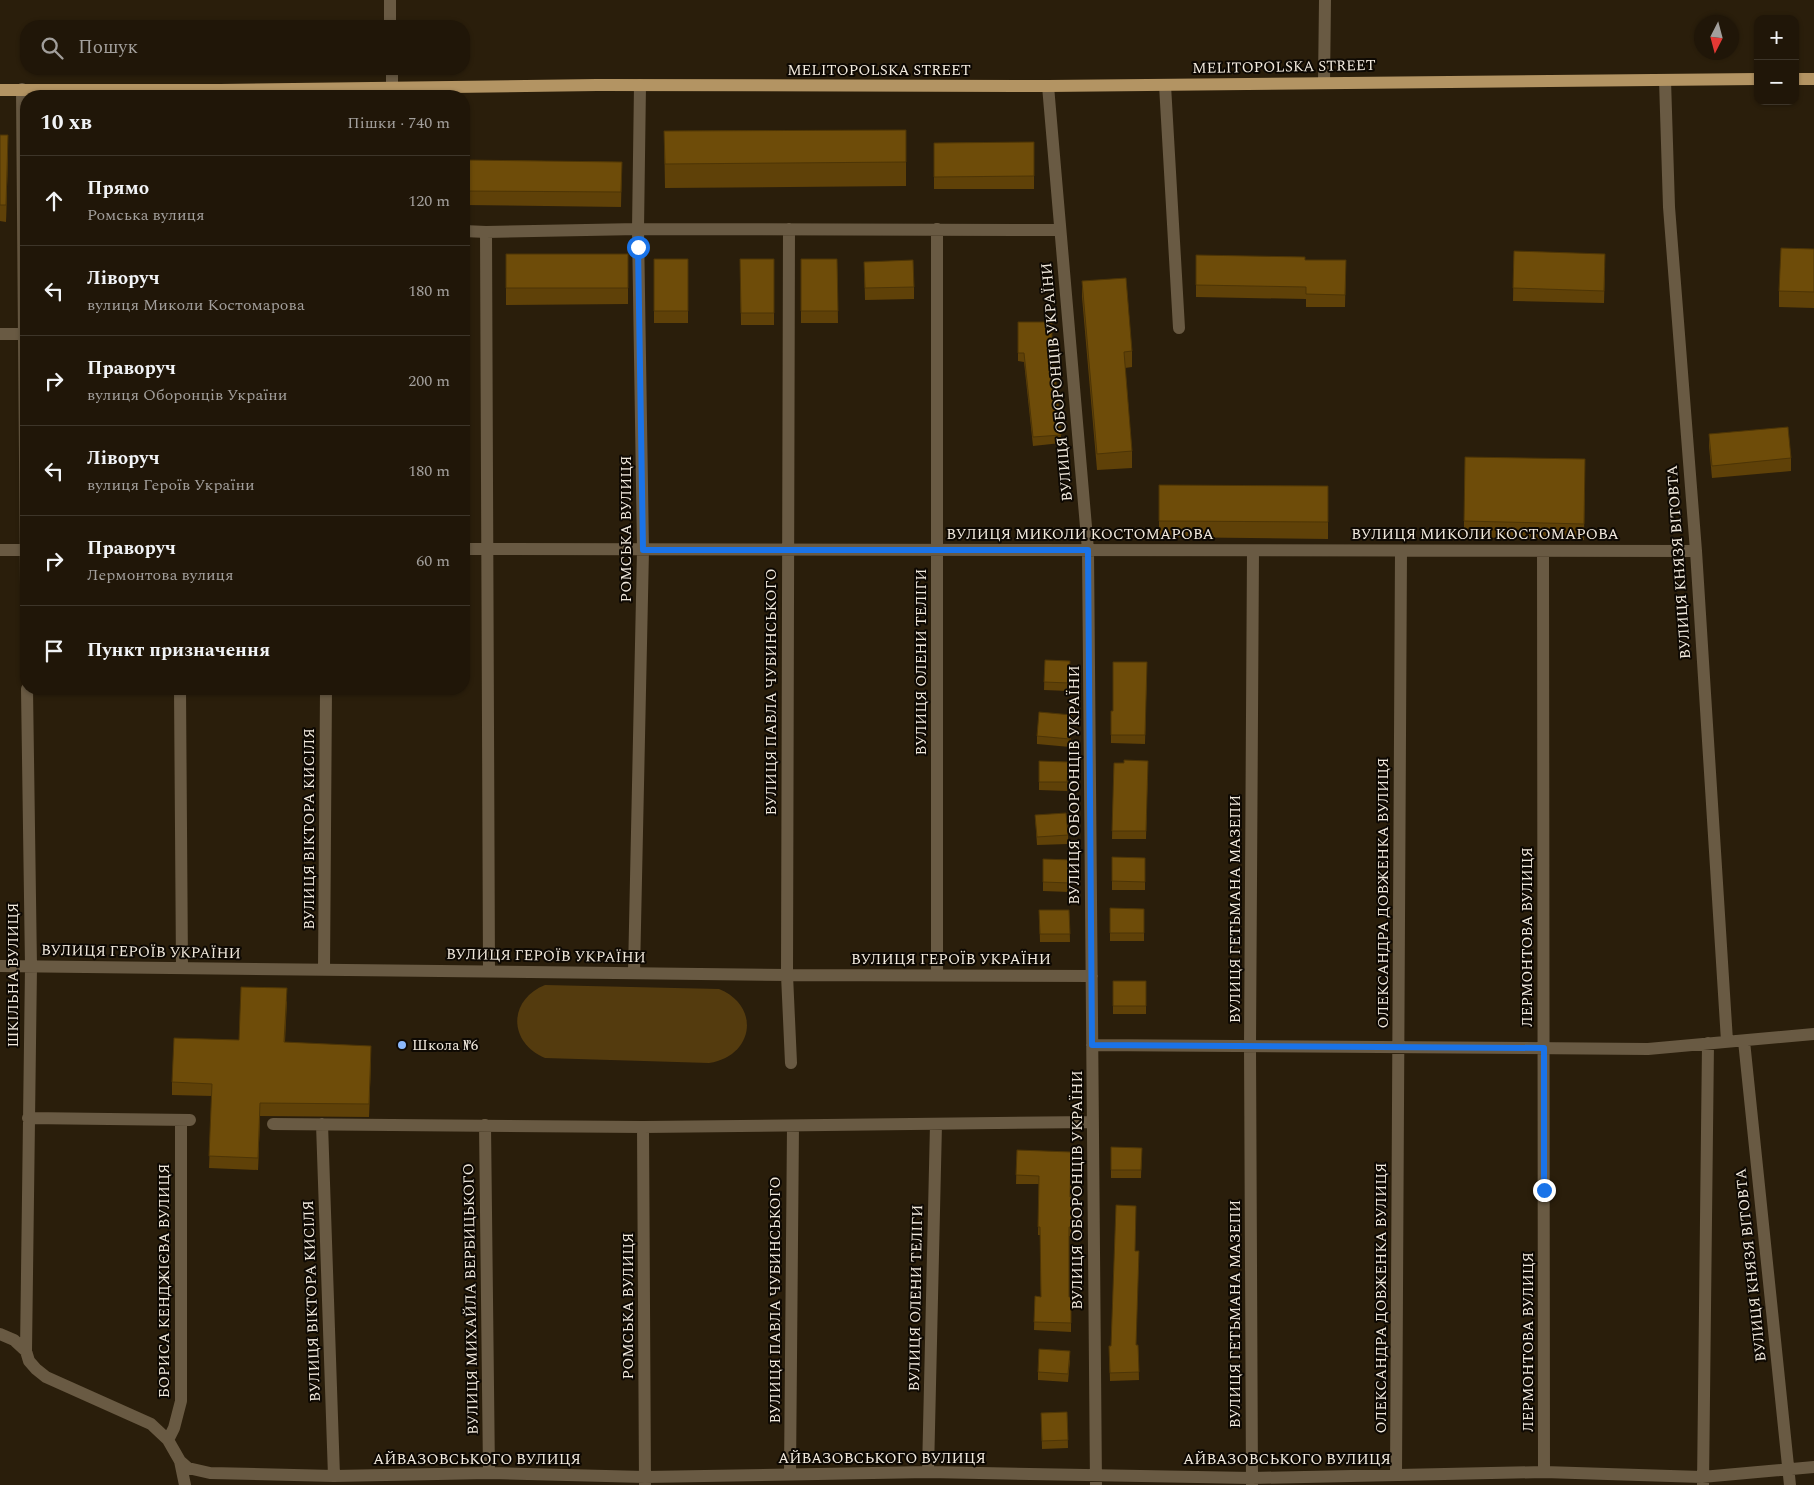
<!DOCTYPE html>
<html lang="uk">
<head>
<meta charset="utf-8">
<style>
	:root { --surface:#201608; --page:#2d2316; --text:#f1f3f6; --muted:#a29f9c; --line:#3d3529 }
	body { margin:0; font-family:Spectral,serif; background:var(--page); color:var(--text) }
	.controls { position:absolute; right:15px; top:15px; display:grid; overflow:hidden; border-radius:10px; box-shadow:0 1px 4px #0004 }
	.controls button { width:45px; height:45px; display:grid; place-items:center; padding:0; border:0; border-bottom:1px solid var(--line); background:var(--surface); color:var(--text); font:25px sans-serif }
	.compass { position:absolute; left:1694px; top:15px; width:45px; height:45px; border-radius:50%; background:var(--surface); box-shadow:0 1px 4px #0004; rotate:186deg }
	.stop { position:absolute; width:15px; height:15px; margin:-11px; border:4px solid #1a73e8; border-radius:50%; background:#fff }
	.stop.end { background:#1a73e8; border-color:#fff; box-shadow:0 1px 5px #0008 }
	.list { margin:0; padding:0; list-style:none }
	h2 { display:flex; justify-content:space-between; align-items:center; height:65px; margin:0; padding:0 20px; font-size:21px }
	h2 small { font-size:16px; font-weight:400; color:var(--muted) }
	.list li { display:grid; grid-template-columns:32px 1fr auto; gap:15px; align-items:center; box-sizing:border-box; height:90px; padding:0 20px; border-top:1px solid var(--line) }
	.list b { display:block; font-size:19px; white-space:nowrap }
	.list p { margin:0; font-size:16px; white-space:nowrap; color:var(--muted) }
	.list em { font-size:16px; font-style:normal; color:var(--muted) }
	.icon { flex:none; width:28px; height:28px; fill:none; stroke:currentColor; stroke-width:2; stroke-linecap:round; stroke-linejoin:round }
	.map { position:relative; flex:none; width:1814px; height:1485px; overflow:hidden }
	.search { position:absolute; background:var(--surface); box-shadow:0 1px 4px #0004; left:20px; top:20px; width:450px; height:55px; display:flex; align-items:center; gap:12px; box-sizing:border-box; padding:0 18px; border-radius:20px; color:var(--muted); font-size:19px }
	.panel { position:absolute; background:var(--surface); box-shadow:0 1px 4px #0004; left:20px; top:90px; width:450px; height:605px; border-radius:20px }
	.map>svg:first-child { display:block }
	.green { fill:#543b0e }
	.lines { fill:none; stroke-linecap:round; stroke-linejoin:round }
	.minor { stroke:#695a43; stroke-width:12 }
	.major { stroke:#b39463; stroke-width:12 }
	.wall { fill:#5f4108 }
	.shaded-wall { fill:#4d3506 }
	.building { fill:#6e4c09; stroke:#4d3506 }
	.route { stroke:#1a73e8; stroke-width:6 }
	.poi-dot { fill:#8cb9fc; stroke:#0e0903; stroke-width:2 }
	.labels { text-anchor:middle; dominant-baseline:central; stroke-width:4; stroke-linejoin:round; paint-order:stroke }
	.street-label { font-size:15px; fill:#f2eade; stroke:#0e0903 }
	.poi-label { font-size:15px; fill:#f2eade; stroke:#0e0903; text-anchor:start }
</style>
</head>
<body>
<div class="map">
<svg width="1814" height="1485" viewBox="0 0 1814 1485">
	<rect width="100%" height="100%" fill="#2a1e0b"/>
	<!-- green -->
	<path class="green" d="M545,985L719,989C761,1006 754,1056 709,1063L545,1058C508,1042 508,1000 545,985Z"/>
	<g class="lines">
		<!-- minor -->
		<path class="minor" d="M390,0V26
			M392,69V88
			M1665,80L1669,207L1696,551L1727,1041
			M1324,83L1325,0
			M1165,85L1179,328
			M1048,86L1088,550L1096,1485
			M22,89L26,586
			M789,229L787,975L791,1063
			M464,231L486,232L638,229L1060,230
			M486,232L489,971
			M0,334H23
			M464,549L1696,551
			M0,550H26
			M1543,551L1544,1472
			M180,689L182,968
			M0,966L787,975L1092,976
			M324,970L326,689
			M634,973L643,550L638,229L640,85
			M937,975V229
			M1744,1041L1790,1485
			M1092,1045L1648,1049L1814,1034
			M28,1118L190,1120
			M273,1124L643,1127L1093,1122
			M322,1124L334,1476
			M485,1125L489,1473
			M643,1127L645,1484
			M0,1334L14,1340L26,1351L29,1361L36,1369L46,1377L151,1424L168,1440L180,1461L188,1468L210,1473L334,1476L489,1473L645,1477L928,1472L1252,1478L1544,1472L1702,1477L1814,1467
			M26,1351L31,967L27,689
			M168,1440L174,1428L181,1401V1120
			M180,1461L185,1485
			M928,1472L936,1124
			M790,1474L793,1126
			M1396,1475L1401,551
			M1252,1485L1250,1046L1253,551
			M1703,1485L1708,1043"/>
		<!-- major -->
		<path class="major" d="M1795,79H1814
			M0,90H220L597,85L1048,86L1758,79"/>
	</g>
	<!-- wall -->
	<path class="wall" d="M906,130V186L665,188L664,131Z
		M0,135L8,152L6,222L0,221Z
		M1034,142V189H934V143Z
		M464,160L622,162L621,207L464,205Z
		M1814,249V308L1779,307V291Z
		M1514,251L1605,266L1604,303L1513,301Z
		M506,254H628V304L506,305Z
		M1196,255L1305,260H1346L1345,307H1306V299L1196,297Z
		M654,259H688V323H654Z
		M740,259H774V325H741Z
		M801,259H837L838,323H801Z
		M864,262L914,287V299L865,300Z
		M1082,281L1132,351V367L1125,368L1132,451V468L1097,470L1082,297Z
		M1018,322L1052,361L1061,435V443L1033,446L1024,362L1018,361Z
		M1709,434L1791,458V471L1712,478L1709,446Z
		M1585,459L1584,540L1464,537V521Z
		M1159,485L1328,486V539L1159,537Z
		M1045,660L1070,661L1069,691L1044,690Z
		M1147,662L1145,744L1111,743V711H1113Z
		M1072,723L1070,747L1037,744V736Z
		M1039,761L1068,762L1067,791L1039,790Z
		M1148,761L1146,839H1112L1114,763H1124Z
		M1035,815L1068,835V844L1037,845Z
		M1112,857L1145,858V890H1112Z
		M1043,859L1071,860L1070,892L1043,891Z
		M1110,908L1144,909V941H1110Z
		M1039,910H1069L1070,942H1040Z
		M1113,981H1146V1014H1113Z
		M287,1001L285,1042L371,1058L369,1117L260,1116L258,1170L209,1168L212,1096L172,1095V1082L239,1040Z
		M1111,1147L1142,1148L1141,1178H1111Z
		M1017,1150L1070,1197H1071V1236H1069V1297H1071V1332L1034,1330L1035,1296L1041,1297L1040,1235H1038L1039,1184H1016Z
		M1135,1251L1136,1345H1138L1139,1380L1110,1381L1109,1346H1111Z
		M1070,1360L1068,1382L1038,1380V1372Z
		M1067,1412L1068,1448L1042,1449L1041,1413Z"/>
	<!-- shaded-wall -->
	<path class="shaded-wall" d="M8,135V152L6,222V205Z
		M371,1046V1058L369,1117V1104Z
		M260,1103V1116L258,1170V1158Z"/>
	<!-- building -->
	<path class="building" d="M906,130V162L665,164L664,131Z
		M0,135H8L6,205H0Z
		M1034,142V176L934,177V143Z
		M464,160L622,162L621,192L464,191Z
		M1781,248L1814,249V292L1779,291Z
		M1514,251L1605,254L1604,291L1513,288Z
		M506,254H628V288H506Z
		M1196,255L1305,257V260H1346L1345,295L1306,294V287L1196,285Z
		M654,259H688V311H654Z
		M740,259H774V313H741Z
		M801,259H837L838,311H801Z
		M913,260L914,287L865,288L864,262Z
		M1126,278L1132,351L1124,352L1132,451L1097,454L1082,281Z
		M1018,322H1052V361H1054L1061,435L1033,437L1024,353H1018Z
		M1788,427L1791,458L1712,466L1709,434Z
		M1465,457L1585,459L1584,524L1464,521Z
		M1159,485L1328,486V522L1159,521Z
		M1045,660L1070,661L1069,683L1044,682Z
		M1113,662H1147L1145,735H1111V711H1113Z
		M1039,712L1072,715L1070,739L1037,736Z
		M1124,760L1148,761L1146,831H1112L1114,763H1124Z
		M1039,761L1068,762L1067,782H1039Z
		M1066,813L1068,835L1037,837L1035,815Z
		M1112,857L1145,858V882L1112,881Z
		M1043,859L1071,860L1070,883L1043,882Z
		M1110,908L1144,909V933H1110Z
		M1039,910H1069L1070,934H1040Z
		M1113,981H1146V1006H1113Z
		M241,987L287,988L284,1042L371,1046L369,1104L260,1103L258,1158L209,1156L212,1084L172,1082L174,1038L239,1040Z
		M1111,1147L1142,1148L1141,1170H1111Z
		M1017,1150L1071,1152L1070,1197H1071V1227H1069V1297H1071V1323L1034,1322L1035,1296L1041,1297L1040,1227H1038L1039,1176L1016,1175Z
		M1116,1205L1136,1206L1135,1251H1139L1136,1345H1138L1139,1372L1110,1373L1109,1346H1111Z
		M1039,1349L1070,1351L1068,1374L1038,1372Z
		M1067,1412L1068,1440L1042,1441L1041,1413Z"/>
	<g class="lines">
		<!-- route -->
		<path class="route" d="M638,247L643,550H1088L1092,1045L1544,1048V1190"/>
	</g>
	<!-- markers -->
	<circle class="poi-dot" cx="402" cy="1045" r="5"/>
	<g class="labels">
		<!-- street labels -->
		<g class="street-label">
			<text transform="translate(1284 67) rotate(-1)">MELITOPOLSKA STREET</text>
			<text x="879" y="70">MELITOPOLSKA STREET</text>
			<text transform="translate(1057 382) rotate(-95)">ВУЛИЦЯ ОБОРОНЦІВ УКРАЇНИ</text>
			<text transform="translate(626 529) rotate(-90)">РОМСЬКА ВУЛИЦЯ</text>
			<text x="1080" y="534">ВУЛИЦЯ МИКОЛИ КОСТОМАРОВА</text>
			<text x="1485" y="534">ВУЛИЦЯ МИКОЛИ КОСТОМАРОВА</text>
			<text transform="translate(1679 562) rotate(-94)">ВУЛИЦЯ КНЯЗЯ ВІТОВТА</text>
			<text transform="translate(921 662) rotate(-90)">ВУЛИЦЯ ОЛЕНИ ТЕЛІГИ</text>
			<text transform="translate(771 692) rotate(-90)">ВУЛИЦЯ ПАВЛА ЧУБИНСЬКОГО</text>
			<text transform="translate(1074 785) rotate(-90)">ВУЛИЦЯ ОБОРОНЦІВ УКРАЇНИ</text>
			<text transform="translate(309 829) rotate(-90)">ВУЛИЦЯ ВІКТОРА КИСІЛЯ</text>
			<text transform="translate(1383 893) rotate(-90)">ОЛЕКСАНДРА ДОВЖЕНКА ВУЛИЦЯ</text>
			<text transform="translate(1235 909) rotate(-90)">ВУЛИЦЯ ГЕТЬМАНА МАЗЕПИ</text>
			<text transform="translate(1527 937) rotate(-90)">ЛЕРМОНТОВА ВУЛИЦЯ</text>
			<text transform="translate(141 952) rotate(1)">ВУЛИЦЯ ГЕРОЇВ УКРАЇНИ</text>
			<text transform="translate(546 956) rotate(1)">ВУЛИЦЯ ГЕРОЇВ УКРАЇНИ</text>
			<text x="951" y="959">ВУЛИЦЯ ГЕРОЇВ УКРАЇНИ</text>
			<text transform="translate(13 975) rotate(-90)">ШКІЛЬНА ВУЛИЦЯ</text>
			<text transform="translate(1077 1190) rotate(-90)">ВУЛИЦЯ ОБОРОНЦІВ УКРАЇНИ</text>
			<text transform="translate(1751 1265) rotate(-96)">ВУЛИЦЯ КНЯЗЯ ВІТОВТА</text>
			<text transform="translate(164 1281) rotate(-90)">БОРИСА КЕНДЖІЄВА ВУЛИЦЯ</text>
			<text transform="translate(916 1298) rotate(-89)">ВУЛИЦЯ ОЛЕНИ ТЕЛІГИ</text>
			<text transform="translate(1381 1298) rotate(-90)">ОЛЕКСАНДРА ДОВЖЕНКА ВУЛИЦЯ</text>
			<text transform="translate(471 1299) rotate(-91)">ВУЛИЦЯ МИХАЙЛА ВЕРБИЦЬКОГО</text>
			<text transform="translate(775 1300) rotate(-90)">ВУЛИЦЯ ПАВЛА ЧУБИНСЬКОГО</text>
			<text transform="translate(312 1301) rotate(-92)">ВУЛИЦЯ ВІКТОРА КИСІЛЯ</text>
			<text transform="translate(628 1306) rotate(-90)">РОМСЬКА ВУЛИЦЯ</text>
			<text transform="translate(1235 1314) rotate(-90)">ВУЛИЦЯ ГЕТЬМАНА МАЗЕПИ</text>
			<text transform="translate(1528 1342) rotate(-90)">ЛЕРМОНТОВА ВУЛИЦЯ</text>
			<text x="882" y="1458">АЙВАЗОВСЬКОГО ВУЛИЦЯ</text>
			<text x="477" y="1459">АЙВАЗОВСЬКОГО ВУЛИЦЯ</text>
			<text x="1287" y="1459">АЙВАЗОВСЬКОГО ВУЛИЦЯ</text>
		</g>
		<!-- poi labels -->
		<g class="poi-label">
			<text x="412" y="1045">Школа №6</text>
		</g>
	</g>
</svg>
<div class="controls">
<button>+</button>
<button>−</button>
</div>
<svg class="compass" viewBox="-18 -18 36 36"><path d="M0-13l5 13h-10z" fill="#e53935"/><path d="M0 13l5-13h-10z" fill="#a29f9c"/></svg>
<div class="stop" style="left:638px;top:247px"></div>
<div class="stop end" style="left:1544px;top:1190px"></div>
<div class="search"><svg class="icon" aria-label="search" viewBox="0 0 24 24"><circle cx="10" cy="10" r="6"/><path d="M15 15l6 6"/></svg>Пошук</div>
<section class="panel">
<h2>10 хв<small>Пішки · 740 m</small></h2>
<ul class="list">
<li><svg class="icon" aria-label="ahead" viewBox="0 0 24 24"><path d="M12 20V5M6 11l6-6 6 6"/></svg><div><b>Прямо</b><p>Ромська вулиця</p></div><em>120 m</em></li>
<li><svg class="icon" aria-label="left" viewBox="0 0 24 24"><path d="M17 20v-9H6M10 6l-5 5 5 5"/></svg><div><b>Ліворуч</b><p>вулиця Миколи Костомарова</p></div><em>180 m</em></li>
<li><svg class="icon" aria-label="right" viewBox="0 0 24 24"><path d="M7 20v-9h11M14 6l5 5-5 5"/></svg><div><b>Праворуч</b><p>вулиця Оборонців України</p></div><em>200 m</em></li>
<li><svg class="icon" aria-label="left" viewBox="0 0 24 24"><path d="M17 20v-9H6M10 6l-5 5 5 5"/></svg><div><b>Ліворуч</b><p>вулиця Героїв України</p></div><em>180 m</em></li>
<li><svg class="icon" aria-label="right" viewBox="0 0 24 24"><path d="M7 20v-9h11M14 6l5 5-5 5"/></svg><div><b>Праворуч</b><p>Лермонтова вулиця</p></div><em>60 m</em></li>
<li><svg class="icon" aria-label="arrive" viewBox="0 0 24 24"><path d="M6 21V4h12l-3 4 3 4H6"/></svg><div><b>Пункт призначення</b></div></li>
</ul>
</section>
</div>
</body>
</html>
